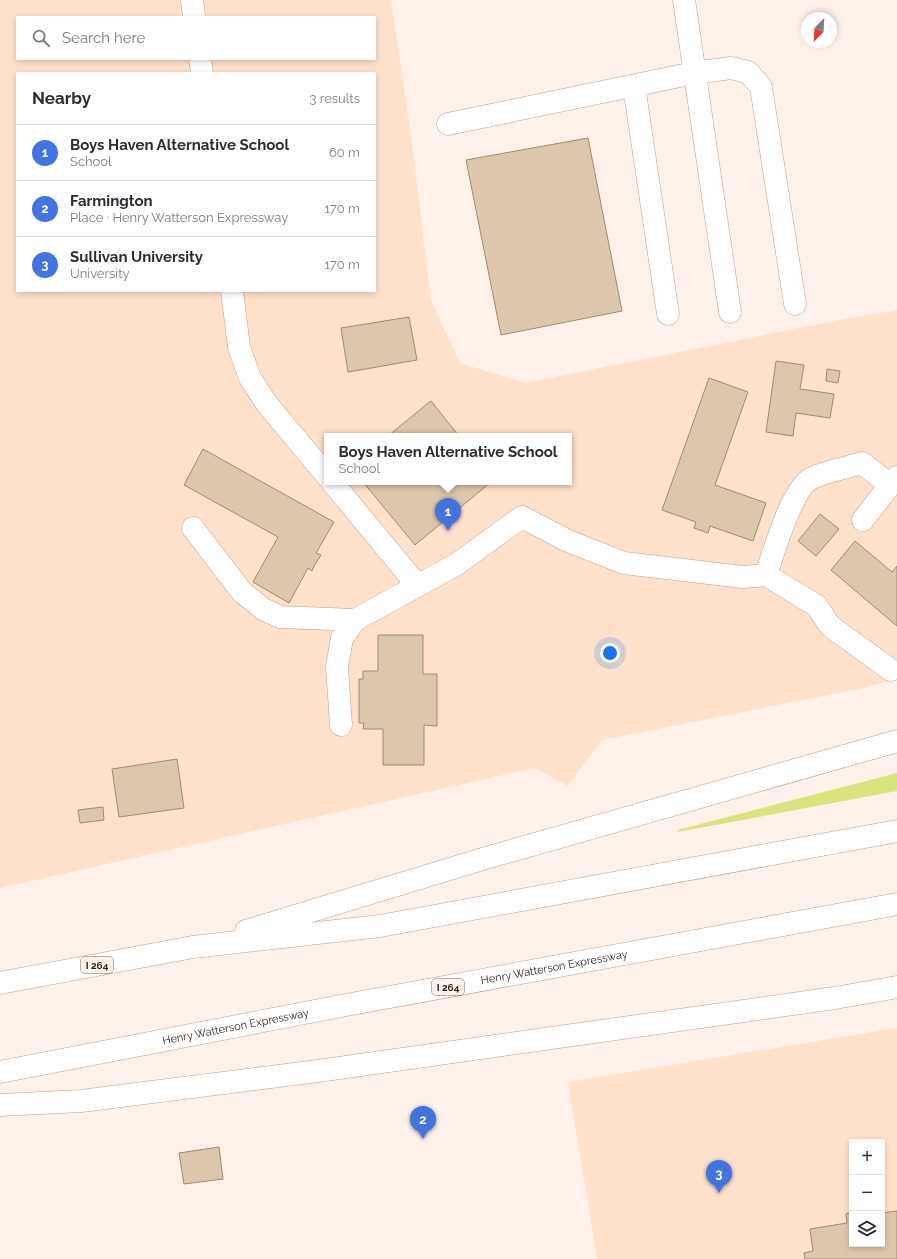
<!DOCTYPE html>
<html lang="en">
<head>
<meta charset="utf-8">
<style>
	:root { --surface:#fff; --page:#f2f2f3; --text:#2b2b33; --muted:#7c7c81; --line:#e1e1e2; --accent:#4173e3 }
	body { margin:0; font-family:Raleway,sans-serif; background:var(--page); color:var(--text) }
	.controls { position:absolute; right:12px; bottom:12px; display:grid; overflow:hidden; border-radius:0px; box-shadow:0 2px 6px #0003 }
	.controls button { width:36px; height:36px; display:grid; place-items:center; padding:0; border:0; border-bottom:1px solid var(--line); background:var(--surface); color:var(--text); font:20px sans-serif }
	.compass { position:absolute; left:801px; top:12px; width:36px; height:36px; border-radius:50%; background:var(--surface); box-shadow:0 2px 6px #0003; rotate:204deg }
	.you { position:absolute; left:610px; top:653px; width:14px; height:14px; margin:-10px; border:3px solid #fff; border-radius:50%; background:#1a73e8; box-shadow:0 0 0 6px #1a73e833 }
	.badge { display:grid; place-items:center; width:26px; height:26px; border-radius:50%; background:var(--accent); color:#fff; font-size:13px; font-weight:700 }
	.pin { position:absolute; translate:-50% -33px; filter:drop-shadow(0 1px 2px #0008) }
	.pin::after { content:''; position:absolute; top:21px; width:14px; height:12px; background:inherit; clip-path:polygon(0 0,100% 0,50% 100%) }
	.popup { position:absolute; left:324px; top:433px; width:248px; height:52px; box-sizing:border-box; display:grid; place-content:center; border-radius:0px; background:var(--surface); filter:drop-shadow(0 1px 3px #0005); font-size:13px; white-space:nowrap; color:var(--muted) }
	.popup b { font-size:15px; color:var(--text) }
	.popup::after { content:''; position:absolute; left:50%; top:100%; margin-left:-8px; border:8px solid transparent; border-top-color:var(--surface) }
	.list { margin:0; padding:0; list-style:none }
	h2 { display:flex; justify-content:space-between; align-items:center; height:52px; margin:0; padding:0 16px; font-size:17px }
	h2 small { font-size:13px; font-weight:400; color:var(--muted) }
	.list li { display:grid; grid-template-columns:26px 1fr auto; gap:12px; align-items:center; box-sizing:border-box; height:56px; padding:0 16px; border-top:1px solid var(--line) }
	.list b { display:block; font-size:15px; white-space:nowrap }
	.list p { margin:0; font-size:13px; white-space:nowrap; color:var(--muted) }
	.list em { font-size:13px; font-style:normal; color:var(--muted) }
	.icon { flex:none; width:22px; height:22px; fill:none; stroke:currentColor; stroke-width:2; stroke-linecap:round; stroke-linejoin:round }
	.map { position:relative; flex:none; width:897px; height:1259px; overflow:hidden }
	.search { position:absolute; background:var(--surface); box-shadow:0 2px 6px #0003; left:16px; top:16px; width:360px; height:44px; display:flex; align-items:center; gap:10px; box-sizing:border-box; padding:0 14px; border-radius:0px; color:var(--muted); font-size:15px }
	.panel { position:absolute; background:var(--surface); box-shadow:0 2px 6px #0003; left:16px; top:72px; width:360px; height:220px; border-radius:0px }
	.map>svg:first-child { display:block }
	.built { fill:#fee1cb; fill-rule:evenodd }
	.green { fill:#d9e47d }
	.building { fill:#ddc7ac; stroke:#9e896f }
	.lines { fill:none; stroke-linecap:round; stroke-linejoin:round }
	.minor-casing { stroke:#bb9f8a; stroke-width:23 }
	.highway-casing { stroke:#bb9f8a; stroke-width:23 }
	.minor { stroke:#fff; stroke-width:22 }
	.highway { stroke:#fff; stroke-width:22 }
	.labels { text-anchor:middle; dominant-baseline:central; stroke-width:3.5; stroke-linejoin:round; paint-order:stroke }
	.shield { fill:#fef1e9; stroke:#6c6159; stroke-width:1 }
	.shield-label { font-size:10px; font-weight:bold; fill:#2e231b }
	.street-label { font-size:11px; fill:#2e231b; stroke:#fef1e9 }
</style>
</head>
<body>
<div class="map">
<svg width="897" height="1259" viewBox="0 0 897 1259">
	<rect width="100%" height="100%" fill="#fef1e9"/>
	<!-- built -->
	<path class="built" d="M0,0H391L411,134L431,300L460,363L526,383L818,324L897,310V679L863,688L602,740L568,786L534,768L0,888ZM17,17H375V59H17ZM17,73H375V291H17ZM327,436H569V482H327Z
		M897,1028V1259H597L568,1082ZM852,1142H882V1244H852Z"/>
	<!-- green -->
	<path class="green" d="M897,773V791L678,832L677,830Z"/>
	<!-- building -->
	<path class="building" d="M588,138L622,311L501,335L466,160Z
		M409,317L417,360L348,372L341,328Z
		M776,361L804,365L800,389L834,394L830,418L796,413L793,436L766,432Z
		M827,369L840,371L838,383L826,381Z
		M709,378L748,392L715,485L766,503L753,541L710,526L708,533L694,528L696,522L662,510Z
		M431,401L459,436H388L427,404Z
		M203,449L334,522L316,553L321,555L314,566L312,571L308,568L289,603L253,582L278,537L184,485Z
		M363,482H491L415,545Z
		M820,514L839,529L816,556L798,541Z
		M855,541L892,572L897,566V626L831,570Z
		M378,635H423V674H437V726L424,725V765H383V729H363L364,723H359V679H363V671H378Z
		M177,759L184,808L119,817L112,769Z
		M103,807L104,820L80,823L78,810Z
		M219,1147L223,1179L184,1184L179,1153Z
		M852,1211V1244H882V1212V1213L897,1211V1259H805L804,1253L813,1251L810,1229L847,1223L846,1214Z"/>
	<g class="lines">
		<defs>
			<path id="minor" d="M192,0L194,17
				M684,0L730,312
				M200,59L202,73
				M634,86L668,314
				M448,124L694,73L731,68L748,72L761,87L795,304
				M232,291L239,347L250,378L267,404L327,476
				M332,482L417,585
				M863,520L890,485
				M193,528L242,592L263,609L280,617L355,620
				M766,575L817,606L830,626L891,670
				M341,725L337,667L342,638L355,620L457,564L522,517L568,541L624,563L743,577L766,575C773,554 792,487 812,478C827,471 846,468 862,463L890,485L897,477"/>
			<g id="highway">
				<path d="M246,931L486,858L897,741"/>
				<path d="M0,983L193,947L380,926L897,831"/>
				<path id="s1" d="M0,1072L346,1005L897,904"/>
				<path d="M0,1105L81,1101L318,1071L835,998L897,987"/>
			</g>
		</defs>
		<!-- minor casing -->
		<use href="#minor" class="minor-casing"/>
		<!-- highway casing -->
		<use href="#highway" class="highway-casing"/>
		<!-- minor -->
		<use href="#minor" class="minor"/>
		<!-- highway -->
		<use href="#highway" class="highway"/>
	</g>
	<g class="labels">
		<!-- shield labels -->
		<g class="shield">
			<rect x="81" y="957" width="32" height="16" rx="3"/>
			<rect x="432" y="979" width="32" height="16" rx="3"/>
		</g>
		<g class="shield-label">
			<text x="97" y="965">I 264</text>
			<text x="448" y="987">I 264</text>
		</g>
		<!-- street labels -->
		<g class="street-label">
			<text stroke="none"><textPath href="#s1" startOffset="564">Henry Watterson Expressway</textPath></text>
			<text stroke="none"><textPath href="#s1" startOffset="240">Henry Watterson Expressway</textPath></text>
		</g>
	</g>
</svg>
<div class="controls">
<button>+</button>
<button>−</button>
<button><svg class="icon" aria-label="layers" viewBox="0 0 24 24"><path d="M12 4l9 5-9 5-9-5zM3 14l9 5 9-5"/></svg></button>
</div>
<svg class="compass" viewBox="-18 -18 36 36"><path d="M0-13l5 13h-10z" fill="#e53935"/><path d="M0 13l5-13h-10z" fill="#7c7c81"/></svg>
<div class="you"></div>
<div class="pin badge" style="left:448px;top:531px">1</div>
<div class="popup"><b>Boys Haven Alternative School</b>School</div>
<div class="pin badge" style="left:423px;top:1139px">2</div>
<div class="pin badge" style="left:719px;top:1193px">3</div>
<div class="search"><svg class="icon" aria-label="search" viewBox="0 0 24 24"><circle cx="10" cy="10" r="6"/><path d="M15 15l6 6"/></svg>Search here</div>
<section class="panel">
<h2>Nearby<small>3 results</small></h2>
<ul class="list">
<li><span class="badge">1</span><div><b>Boys Haven Alternative School</b><p>School</p></div><em>60 m</em></li>
<li><span class="badge">2</span><div><b>Farmington</b><p>Place · Henry Watterson Expressway</p></div><em>170 m</em></li>
<li><span class="badge">3</span><div><b>Sullivan University</b><p>University</p></div><em>170 m</em></li>
</ul>
</section>
</div>
</body>
</html>
